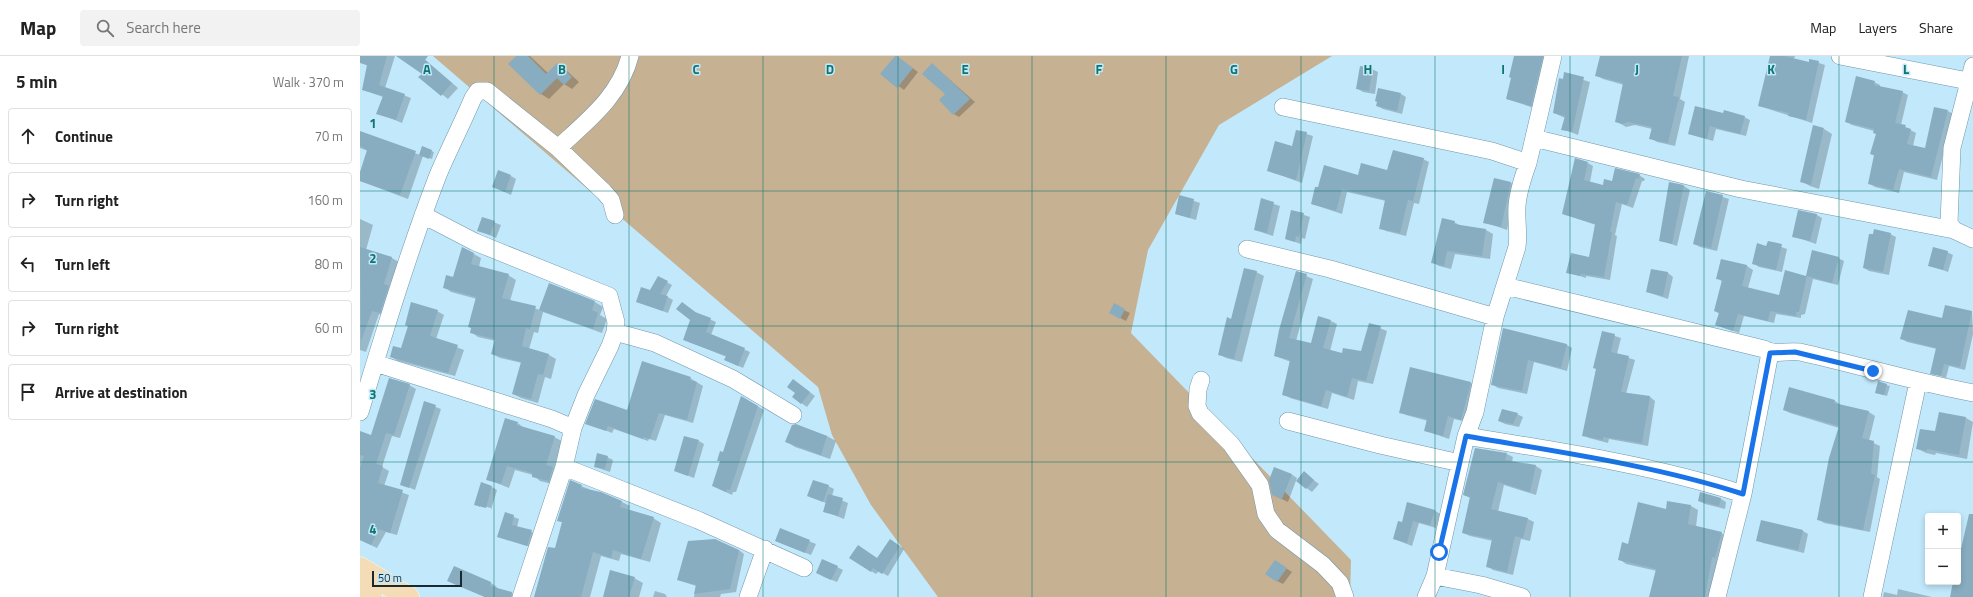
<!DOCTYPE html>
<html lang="en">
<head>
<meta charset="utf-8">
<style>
	:root { --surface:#fff; --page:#f2f2f2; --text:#222; --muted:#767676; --line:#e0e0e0 }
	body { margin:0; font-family:"Titillium Web",sans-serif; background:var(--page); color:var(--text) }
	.controls { position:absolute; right:12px; bottom:12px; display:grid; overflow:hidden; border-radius:4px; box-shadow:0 2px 6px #0003 }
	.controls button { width:36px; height:36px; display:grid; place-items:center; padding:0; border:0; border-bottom:1px solid var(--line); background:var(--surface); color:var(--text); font:20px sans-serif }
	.scale { position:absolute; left:12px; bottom:10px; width:90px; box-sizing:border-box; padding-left:4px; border:2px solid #1a2930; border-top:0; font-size:11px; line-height:14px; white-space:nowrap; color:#1a2930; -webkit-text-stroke:3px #c1e8fb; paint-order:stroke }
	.stop { position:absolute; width:12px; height:12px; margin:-9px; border:3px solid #1a73e8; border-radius:50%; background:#fff }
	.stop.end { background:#1a73e8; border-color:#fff; box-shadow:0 1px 4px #0008 }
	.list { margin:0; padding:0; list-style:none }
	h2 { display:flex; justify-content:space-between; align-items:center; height:52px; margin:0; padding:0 16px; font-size:17px }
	h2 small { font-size:13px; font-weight:400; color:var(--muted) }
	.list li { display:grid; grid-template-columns:26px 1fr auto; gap:12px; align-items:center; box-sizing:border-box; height:56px; margin:0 8px 8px; padding:0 8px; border:1px solid var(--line); border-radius:4px }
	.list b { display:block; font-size:15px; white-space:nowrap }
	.list em { font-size:13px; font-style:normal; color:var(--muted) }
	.icon { flex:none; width:22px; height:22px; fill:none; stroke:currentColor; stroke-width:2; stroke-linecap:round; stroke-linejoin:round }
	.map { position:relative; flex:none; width:1613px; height:541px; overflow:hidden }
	header { display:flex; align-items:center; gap:24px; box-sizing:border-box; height:56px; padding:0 20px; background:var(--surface); border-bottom:1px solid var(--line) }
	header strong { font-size:19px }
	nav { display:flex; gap:22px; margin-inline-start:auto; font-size:14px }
	.search { width:280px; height:36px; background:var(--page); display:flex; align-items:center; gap:10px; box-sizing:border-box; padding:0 14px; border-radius:4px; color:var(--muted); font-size:15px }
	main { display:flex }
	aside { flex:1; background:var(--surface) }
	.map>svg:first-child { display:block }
	.green { fill:#c6b193 }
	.shadow { fill:#0003 }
	.building { fill:#88adc0 }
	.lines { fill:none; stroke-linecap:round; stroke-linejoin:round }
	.minor-casing { stroke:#7297a9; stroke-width:18 }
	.major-casing { stroke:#fff; stroke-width:23 }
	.minor { stroke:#fff; stroke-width:17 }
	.major { stroke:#f4dcb6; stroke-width:22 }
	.route { stroke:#1a73e8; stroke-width:5 }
	.grid { fill:none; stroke:#0f766e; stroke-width:1; stroke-opacity:0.55 }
	.grid-label { font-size:13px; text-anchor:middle; font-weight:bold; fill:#0f766e; stroke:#c1e8fb; stroke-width:3; stroke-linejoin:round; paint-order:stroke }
</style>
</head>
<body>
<header>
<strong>Map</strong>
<div class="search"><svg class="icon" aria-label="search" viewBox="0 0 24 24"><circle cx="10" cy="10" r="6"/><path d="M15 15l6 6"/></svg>Search here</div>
<nav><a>Map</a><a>Layers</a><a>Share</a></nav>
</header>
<main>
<aside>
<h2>5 min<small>Walk · 370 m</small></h2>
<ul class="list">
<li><svg class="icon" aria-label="ahead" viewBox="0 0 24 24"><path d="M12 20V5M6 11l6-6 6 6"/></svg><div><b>Continue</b></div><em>70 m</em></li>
<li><svg class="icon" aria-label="right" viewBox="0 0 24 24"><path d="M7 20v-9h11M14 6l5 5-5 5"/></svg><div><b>Turn right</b></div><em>160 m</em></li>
<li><svg class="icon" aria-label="left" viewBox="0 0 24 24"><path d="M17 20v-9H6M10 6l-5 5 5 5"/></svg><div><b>Turn left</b></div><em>80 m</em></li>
<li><svg class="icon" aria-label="right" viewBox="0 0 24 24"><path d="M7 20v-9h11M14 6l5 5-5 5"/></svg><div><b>Turn right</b></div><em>60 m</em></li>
<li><svg class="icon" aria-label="arrive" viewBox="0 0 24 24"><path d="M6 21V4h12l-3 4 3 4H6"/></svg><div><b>Arrive at destination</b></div></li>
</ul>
</aside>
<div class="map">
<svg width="1613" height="541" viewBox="0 0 1613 541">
	<rect width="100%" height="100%" fill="#c1e8fb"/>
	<!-- green -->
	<path class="green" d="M73,0H972L859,69L788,194L771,277L991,504L990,541H578L511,449L472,379L458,331Z"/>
	<!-- shadow -->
	<path class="shadow" d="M0,0H35L25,32L51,42L42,67L18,57L23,41L3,34L8,10L0,6Z
		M38,0H61L98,32L88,43L60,21L63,17Z
		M158,0H170L188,17L197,8L205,13L219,26L212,33L204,28L189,43L181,38L150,8Z
		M536,0L558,16L544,34L522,18Z
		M1155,0H1183L1188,3L1177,53L1147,43L1152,22Z
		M1241,0H1329L1320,43L1325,46L1315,90L1297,86L1290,82L1292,73L1275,69L1266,71L1256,65L1264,29L1243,23L1236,19Z
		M1411,0H1435L1434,3L1450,7V4L1465,9L1452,67L1399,50Z
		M572,8L615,46L599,61L594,58L587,38Z
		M1012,13L1018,16L1015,38L1003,36L998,33Z
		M1205,18L1230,26L1218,79L1203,73L1205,62L1194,57Z
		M1514,26L1520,29V31L1542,36L1548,39L1541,69L1556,77L1553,90L1566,93L1588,55L1593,58L1577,124L1544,116L1539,137L1515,131L1510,128L1515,100L1511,98L1517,78L1514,75L1492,69L1486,66Z
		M1041,38L1046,41L1042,58L1023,53L1017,50Z
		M1364,58L1384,61L1390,64L1386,80L1356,73L1353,85L1329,78Z
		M1464,73L1472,78L1459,133L1450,130L1441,125Z
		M937,75L953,80L942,127L909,115L933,91Z
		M0,77L60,99L63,92L74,96L72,103L63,100L48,143L0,125V119L8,95L0,92Z
		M1063,103L1069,106L1059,148L1054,147L1046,180L1026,175L1020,172L1026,145L987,136L982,158L952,148L999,121L1028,115Z
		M1228,107L1233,110L1230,126L1244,130L1279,119L1285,123L1284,125H1282L1273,152L1262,148L1255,179L1257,180L1250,224L1226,220V222L1207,216L1230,202L1236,169L1203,158Z
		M151,120L156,123L151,139L133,131Z
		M1135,124L1151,127L1157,130L1147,174L1124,166Z
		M1310,127L1324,130L1330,134L1317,190L1300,184Z
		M1347,136L1369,143L1357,195L1340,191L1334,188Z
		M820,140L840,147L836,164L816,158Z
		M902,144L920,150L913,180L895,174Z
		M932,155L950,161L945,183L942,182L941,188L926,183Z
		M1439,155L1457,159L1462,162L1456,188L1433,180Z
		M123,162L141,169L136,182L118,174Z
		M0,163L13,169L6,194L32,202L39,206L27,261L19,258L6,296L0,294Z
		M1094,166L1101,170L1126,174L1133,178L1130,203L1095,198L1091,213L1079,210L1072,206Z
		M1530,178L1536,181L1529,219L1509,215L1504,212Z
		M1408,186L1427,193L1422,216L1399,211L1393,207L1407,191Z
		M103,192L121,202L119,211L148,219L156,224L150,245L180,254L235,246L243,251L240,259L247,263L242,277L183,256L178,277L174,276L169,293L189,299L196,303L191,323L185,321L178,347L161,342L153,338L162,307L140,302L132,298L136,285L118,281L111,276L117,243L91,236L84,231L93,222Z
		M1453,195L1478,202L1484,205L1478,229L1453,223L1445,258L1441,259V262L1416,258L1414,267L1384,260L1379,277L1356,269L1359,257L1355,255L1363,226L1357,222L1361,204L1387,210L1393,214L1388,232L1420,240L1446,221Z
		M1587,196L1593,199L1588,216L1569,209Z
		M1292,214L1308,217L1313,221L1308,243L1287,236Z
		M896,216L904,220L882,306L866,302L859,298L872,264Z
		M937,216L953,223L936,285L951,288L971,265L977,268L970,295L983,298L1002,296L1010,268L1027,275L1013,328L998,325L994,344L972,337L968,353L930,342L924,338L931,306L915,300Z
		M299,222L312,229L306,240L313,244L308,257L277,246L291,235Z
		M323,247L338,258L356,266L351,279L390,296L383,312L365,304L367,301L329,286L331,263Z
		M764,254L770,257L766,265L756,260Z
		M77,255L84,259L76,283L104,294L95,320L38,305L31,301L42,293L49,271L46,269Z
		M1612,256L1613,278L1605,314L1589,310L1586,322L1571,317L1577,293L1547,286L1542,283L1583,264Z
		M1144,274L1207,289L1212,292L1207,315L1174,306L1167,338L1138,332L1132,328Z
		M1243,276L1261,282L1257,298L1275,304L1266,338L1290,341L1295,345L1288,390L1249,383L1248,387L1229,382L1224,379Z
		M330,322L343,330L333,367L305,359L296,385L289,383L288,385L254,373L252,377L227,367L267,356Z
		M1111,327L1116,330L1107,366L1094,363L1089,383L1066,375L1068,365L1046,359L1041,356Z
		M1519,327L1530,330L1527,340L1516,337Z
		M439,328L455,340L447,351L441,347Z
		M49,329L56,333L40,382L32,380L22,411L29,415L24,430L49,439L37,479L26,476L17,492L0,484V376L11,380Z
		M382,341L404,354L376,436H373L372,439L359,433L361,405L359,404L363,397Z
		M1475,345L1481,349L1509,356L1515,360L1509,385L1520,390L1517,421L1520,423L1510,476L1464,467L1458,463L1479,372L1430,357L1424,354Z
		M65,347L81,353L55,434L41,428Z
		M1157,358L1163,361L1159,371L1145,368L1139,365Z
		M1606,362L1613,366L1607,403L1576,397L1575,399L1566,397L1558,393L1576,376Z
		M158,367L165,373L194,381L202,385L194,413L201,417L196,429L180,425L173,419L155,414L149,432L127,423Z
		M436,369L467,380L476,385L470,403L435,391L427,386Z
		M339,385L344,388L334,422L315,415Z
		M1147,398L1153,401L1152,406L1176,410L1182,414L1176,439L1144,429L1138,456L1168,463L1174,466L1170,485L1161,483L1153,519L1133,514L1127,510L1133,485L1110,480L1103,477L1110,442L1104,439Z
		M247,401L253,404L250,416L235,411Z
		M944,417L959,428L952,436L937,425Z
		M931,418L937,422L928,446L913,439Z
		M221,430L262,446L270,450L269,455L293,462L301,467L290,506L261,498L259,505L241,500L230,541H175L196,494L203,467L198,464Z
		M468,430L474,433L472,440L488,447L484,463L464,455L466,447L449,440Z
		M132,431L137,434L131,454V452L120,449V451L116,448Z
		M1361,443L1366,446L1365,453L1345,448L1339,445Z
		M1308,446L1331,450L1338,454L1336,471L1361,477L1369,482L1353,541H1290L1297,515L1266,508L1259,503L1268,489L1307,455Z
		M1074,454L1080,458L1076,472L1059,467L1052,490L1034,483L1043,468Z
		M146,458L159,463L157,471L177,478L173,492L138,480Z
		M421,474L456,488L451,499L416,485Z
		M1443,475L1448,478L1444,497L1403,487L1397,484Z
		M535,487L544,493L528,520L519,515L516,518L511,515L517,503Z
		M379,494L384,498L376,536L361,538L360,541H334L336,530L318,524Z
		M921,509L932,516L923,528L917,525Z
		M94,511L131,527L137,531L136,533L152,537L157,541H125L94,528Z
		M477,511L483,514L477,526L462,520Z
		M274,522L283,527L279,541H244Z
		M1538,533L1572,541H1523L1524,536L1537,539Z
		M295,535L305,538L307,541H293Z"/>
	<!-- building -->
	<path class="building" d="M0,0H27L19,29L45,38L36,64L16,58L23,40L2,34L7,9L0,7Z
		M36,0H68L65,4L92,27L81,40L58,21L62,18Z
		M156,0H168L186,18L197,7L212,21L204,29L197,22L180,39L148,8Z
		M535,0H537L553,12L537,32L520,18Z
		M1154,0H1183L1171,50L1146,43L1151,22L1149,21Z
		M1240,0H1322L1313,40L1319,41L1308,87L1289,83L1292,71L1268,66L1262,68L1255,66L1263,27L1235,20Z
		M1410,0H1424L1449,6V3L1459,5L1446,64L1428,60L1429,57L1398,50Z
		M572,7L610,43L593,59L579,44L585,38L562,18Z
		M1000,10L1013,12L1009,35L996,33Z
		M1204,16L1224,21L1212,76L1201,74L1205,60L1193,57L1199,22L1203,23Z
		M1496,20L1515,25L1514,29L1543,35L1535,67L1546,69L1545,71L1551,73L1547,88L1565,92L1574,51L1588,54L1571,121L1539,113L1533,134L1508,128L1514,99L1510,98L1516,78L1513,77L1514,73L1485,66Z
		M1018,32L1041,37L1037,55L1016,50L1017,46L1015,45Z
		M1335,50L1363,57L1364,54L1385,60L1380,78L1350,70L1347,83L1328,78Z
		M1453,69L1464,72L1451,129L1440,126Z
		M936,74L947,76L936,124L907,115L915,85L932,90Z
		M0,75L56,95L40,139L0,125V116L7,94L0,90Z
		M62,90L72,94L69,103L59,99Z
		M1033,94L1064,102L1053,145L1048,144L1040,177L1019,173L1025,144L982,133L976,155L951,148L955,131H958L964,109L998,119L1001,107L1027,114Z
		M1215,102L1228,106L1224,124L1243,129L1244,123L1252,125L1255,112L1280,118L1279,123L1276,122L1267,149L1256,146L1250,176H1252L1244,221L1221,218L1220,220L1206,217L1211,197L1229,201L1235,168L1202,158Z
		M138,114L151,119L145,136L132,131Z
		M1134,122L1151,126L1141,171L1123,167Z
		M1309,126L1324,129L1312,188L1299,185Z
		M1346,135L1363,139L1351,192L1333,188Z
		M819,139L834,143L830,162L815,158Z
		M901,142L914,146L907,177L894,174Z
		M931,154L944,157L939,181L936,180L935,186L925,183Z
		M1438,154L1457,158L1450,185L1432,181Z
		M122,161L135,165L130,179L117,175Z
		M1082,162L1095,165L1094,168L1126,173L1122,200L1087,195L1084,210L1071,207Z
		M1514,173L1531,177L1523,216L1503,212L1509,178H1513Z
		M1408,185L1422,188L1416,214L1392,208L1397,187L1406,190Z
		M0,191L32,201L24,228L29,230L20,257L12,255L1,285Z
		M102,191L114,197L111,208L149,218L142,242L176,250L170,273L166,272L162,290L189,298L183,319L178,318L171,343L152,338L161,306L131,298L135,283L110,277L111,272L108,271L116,241L83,232L86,219L93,221Z
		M1573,191L1588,195L1583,214L1568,210Z
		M1452,194L1479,201L1472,227L1447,220L1439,256H1436V260L1410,255L1408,265L1378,258L1373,275L1355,269L1359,257L1354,255L1362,224L1356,223L1361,203L1387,209L1382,230L1419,239L1425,214L1446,220Z
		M884,212L897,215L874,303L858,299L867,261L871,263Z
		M1291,213L1308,216L1303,240L1286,236Z
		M936,215L947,218L929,282L951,287L958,260L971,264L963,292L982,297L983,292L1001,295L1009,267L1021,270L1006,325L992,322L987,341L966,334L961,350L922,339L930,304L914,300L919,274Z
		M298,220L308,225L300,238L308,240L303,255L276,246L281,231L290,234Z
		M189,227L235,245L232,254L238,257L233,273L179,254Z
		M51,246L78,254L70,280L98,289L88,317L30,301L33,290L41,292L48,270L45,269Z
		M322,246L335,256L351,262L346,276L385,292L378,310L364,304L366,300L323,284L330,264L316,253Z
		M754,247L765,253L760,263L749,257Z
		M1585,249L1612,255L1600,311L1584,308L1581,320L1570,318L1576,292L1540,283L1548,254L1582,262Z
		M1143,272L1207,288L1201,312L1168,304L1162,335L1131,329Z
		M1242,275L1255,278L1251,296L1269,300L1261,336L1290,340L1282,387L1243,381V384L1222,380L1236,313L1233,312Z
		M282,305L331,321L330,324L337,326L327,364L299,357L290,383L283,381V383L248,370L246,375L225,368L235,343L267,354Z
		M1050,311L1111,326L1101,364L1088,360L1083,380L1064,375L1067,363L1039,357Z
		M29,322L50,328L34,379L26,377L16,408L23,410L18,427L43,434L30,477L19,473L11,489L0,484V412L4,400L0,399V375L11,379Z
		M433,323L450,336L441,348L432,341L435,337L427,331Z
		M1518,325L1527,328L1524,339L1515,337Z
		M1429,331L1475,344L1474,347L1509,355L1502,382L1514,385L1511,418L1515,419L1503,474L1457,464L1469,402L1479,370L1423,354Z
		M381,340L398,350L370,434L367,433L366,436L352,430L360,405H357L360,395L363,396Z
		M64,345L76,349L49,432L40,429Z
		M1142,353L1158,357L1153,368L1138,365Z
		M1579,356L1606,361L1599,399L1567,393V395L1556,393L1560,373L1575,375Z
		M145,362L158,366L157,369L195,380L186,409L193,411L189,425L172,421V417L147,410L141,428L126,424Z
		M436,368L467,380L461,399L425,386L432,369Z
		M324,380L339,384L328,420L314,415Z
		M1115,392L1147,397L1145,404L1176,409L1170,436L1138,426L1131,453L1168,462L1163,482L1155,480L1147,516L1126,511L1132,483L1102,477L1110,441L1103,439Z
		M237,397L248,400L245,413L234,411Z
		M914,411L932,418L922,443L912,439L909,424Z
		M944,415L954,424L946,433L936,425Z
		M210,424L222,429L221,432L241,436L262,445L260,451L294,461L281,503L253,494L251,502L233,496L221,541H174L188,491L195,492L202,466L197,465Z
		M453,424L469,429L463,446L447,440Z
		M121,426L132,430L126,452L114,449Z
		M1340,436L1361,442L1359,450L1338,445Z
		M468,438L483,442L478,460L463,456Z
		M1307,445L1331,449L1328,468L1362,476L1355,502L1352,501L1345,541H1289L1296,513L1258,504L1262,486L1268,488L1278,446L1306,453Z
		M1047,446L1075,454L1070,469L1053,465L1047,487L1033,483L1038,465L1042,466Z
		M145,456L154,459L152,469L172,474L167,490L137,481Z
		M1609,458H1613V541H1590L1593,526H1598V506Z
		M1401,464L1443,474L1438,494L1396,485Z
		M420,472L450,484L445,497L415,485Z
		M355,483L379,494L370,533L334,538L336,529L317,524L328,485Z
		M530,483L540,490L522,518L513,512L511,516L489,502L498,489L517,502Z
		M462,503L478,510L471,524L456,517Z
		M915,504L927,512L917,526L905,518Z
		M94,510L131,526L130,530L152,536L151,541H125L87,525Z
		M250,514L275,521L269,541H243Z"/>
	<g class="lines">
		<defs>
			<path id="minor" d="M1480,0L1608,25
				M1613,10L1592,92L1589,167L1594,174L1613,183
				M923,51L1132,95L1168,107C1163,121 1158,136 1157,150C1156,164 1159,178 1157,191L1135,261L1115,356L1106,380L1075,520L1066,541
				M1174,82L1381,133L1594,174
				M198,92C227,65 260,40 270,0
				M1168,107L1193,0
				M63,159L115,186L249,240L256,266L255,276L250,290L226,339L213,372L204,411L161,541
				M887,193L970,213L1135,261
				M1145,230L1404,293C1415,300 1428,294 1440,296C1498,309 1555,326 1613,337
				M255,276L295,287L373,323L433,359
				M15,307L192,363L213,372
				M841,324L838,333L837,350L840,357L871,388L900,429L906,458L917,474L963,509L980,527L985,541
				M0,356C24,277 48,197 78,119C89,93 102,68 113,42L118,35H127L198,92L244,136L251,144L255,159
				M928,365L1020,389L1100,407
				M1106,380C1198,395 1293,409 1383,438
				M204,411L338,464L444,512
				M1075,520L1121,529L1162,541
				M388,541L405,493
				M1357,541L1383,438L1410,297
				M1512,541L1558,326"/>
			<path id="major" d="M0,512L48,541
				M0,535L11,541"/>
		</defs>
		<!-- minor casing -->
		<use href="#minor" class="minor-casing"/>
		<!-- major casing -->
		<use href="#major" class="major-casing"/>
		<!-- minor -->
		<use href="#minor" class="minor"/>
		<!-- major -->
		<use href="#major" class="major"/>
	</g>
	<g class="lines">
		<!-- route -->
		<path class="route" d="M1079,496L1106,380C1198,396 1293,409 1383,438L1410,297L1435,296L1513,315"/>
	</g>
	<!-- grid -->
	<path class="grid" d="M134,0V541M269,0V541M403,0V541M538,0V541M672,0V541M806,0V541M941,0V541M1075,0V541M1210,0V541M1344,0V541M1479,0V541M0,135H1613M0,270H1613M0,406H1613"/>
	<g class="grid-label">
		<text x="67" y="18">A</text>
		<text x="202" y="18">B</text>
		<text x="336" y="18">C</text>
		<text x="470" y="18">D</text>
		<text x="605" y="18">E</text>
		<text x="739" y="18">F</text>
		<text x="874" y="18">G</text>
		<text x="1008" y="18">H</text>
		<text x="1143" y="18">I</text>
		<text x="1277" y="18">J</text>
		<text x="1411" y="18">K</text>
		<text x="1546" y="18">L</text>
		<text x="13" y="72">1</text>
		<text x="13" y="207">2</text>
		<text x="13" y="343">3</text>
		<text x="13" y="478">4</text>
	</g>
</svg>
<div class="controls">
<button>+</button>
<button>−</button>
</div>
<div class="scale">50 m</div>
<div class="stop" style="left:1079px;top:496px"></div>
<div class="stop end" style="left:1513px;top:315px"></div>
</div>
</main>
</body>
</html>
